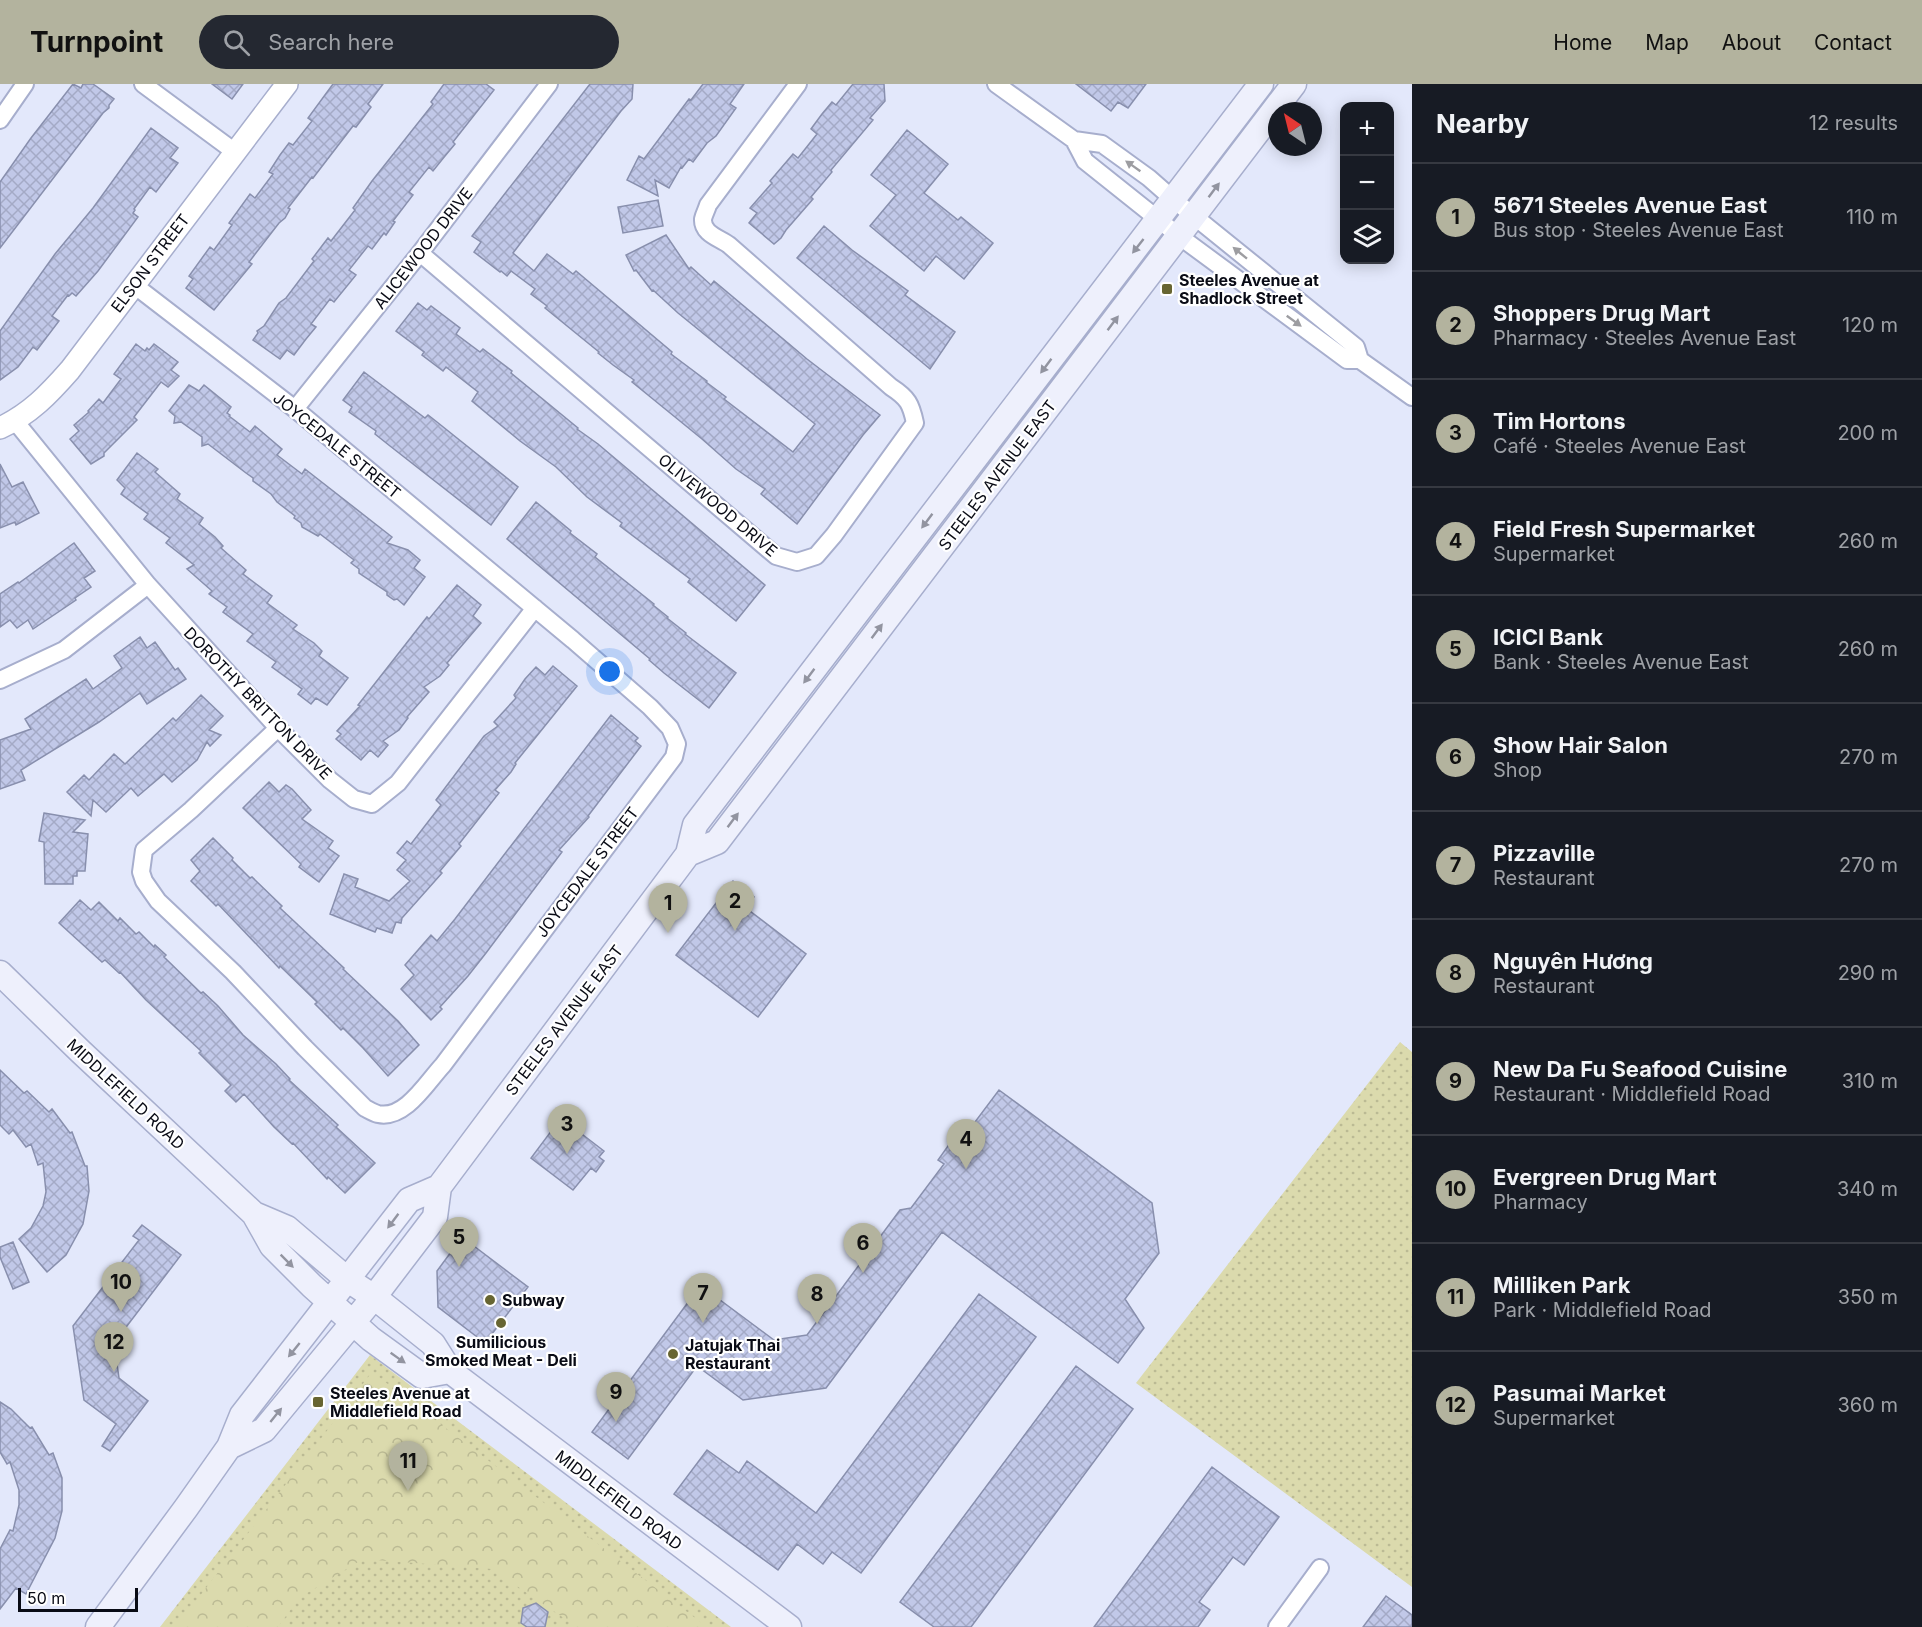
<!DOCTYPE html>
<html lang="en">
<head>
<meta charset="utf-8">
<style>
	:root { --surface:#171b24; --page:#242831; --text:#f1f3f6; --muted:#9ea1a6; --line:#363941; --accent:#b3b39e }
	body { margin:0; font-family:Inter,sans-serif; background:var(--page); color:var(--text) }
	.controls { position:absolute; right:18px; top:18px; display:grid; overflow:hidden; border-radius:12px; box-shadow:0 3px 15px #0003 }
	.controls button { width:54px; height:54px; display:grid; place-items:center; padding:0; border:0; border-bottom:2px solid var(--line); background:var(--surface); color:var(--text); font:30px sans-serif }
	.compass { position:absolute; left:1268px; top:18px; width:54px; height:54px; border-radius:50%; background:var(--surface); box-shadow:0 3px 15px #0003; rotate:325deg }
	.scale { position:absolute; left:18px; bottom:15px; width:120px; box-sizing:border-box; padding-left:6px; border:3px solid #090b15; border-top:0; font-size:16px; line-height:21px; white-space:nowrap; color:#090b15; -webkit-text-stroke:4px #fff; paint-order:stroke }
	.you { position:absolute; left:610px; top:588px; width:21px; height:21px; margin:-15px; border:4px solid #fff; border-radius:50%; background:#1a73e8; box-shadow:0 0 0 9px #1a73e833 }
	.badge { display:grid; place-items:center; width:39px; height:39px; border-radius:50%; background:var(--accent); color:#111; font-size:20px; font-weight:700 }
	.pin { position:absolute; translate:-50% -50px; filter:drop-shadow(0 2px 3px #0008) }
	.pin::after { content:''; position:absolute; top:32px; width:21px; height:18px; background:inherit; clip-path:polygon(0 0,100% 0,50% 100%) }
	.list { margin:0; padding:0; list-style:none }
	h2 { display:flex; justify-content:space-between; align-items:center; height:78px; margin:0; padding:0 24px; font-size:26px }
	h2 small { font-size:20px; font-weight:400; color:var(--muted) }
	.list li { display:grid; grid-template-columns:39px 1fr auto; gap:18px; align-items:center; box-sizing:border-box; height:108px; padding:0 24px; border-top:2px solid var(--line) }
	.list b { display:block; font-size:22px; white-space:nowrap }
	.list p { margin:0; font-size:20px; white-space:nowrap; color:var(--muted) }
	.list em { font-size:20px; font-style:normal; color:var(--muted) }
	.icon { flex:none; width:33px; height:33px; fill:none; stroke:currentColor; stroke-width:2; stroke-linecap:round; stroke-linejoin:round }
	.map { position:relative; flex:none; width:1412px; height:1543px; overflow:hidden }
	header { display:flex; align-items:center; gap:36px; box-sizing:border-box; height:84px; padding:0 30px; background:var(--accent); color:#111 }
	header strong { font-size:28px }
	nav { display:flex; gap:33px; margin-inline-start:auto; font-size:21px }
	.search { width:420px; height:54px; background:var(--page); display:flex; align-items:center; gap:15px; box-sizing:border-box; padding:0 21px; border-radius:33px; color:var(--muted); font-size:22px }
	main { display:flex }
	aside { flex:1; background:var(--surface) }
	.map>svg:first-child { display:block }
	.grass { fill:url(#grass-dots) }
	.forest { fill:url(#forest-crowns) }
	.building { fill:url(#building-cross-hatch); stroke:#888fad; stroke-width:1.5 }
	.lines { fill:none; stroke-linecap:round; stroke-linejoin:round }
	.minor-casing { stroke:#a7aecd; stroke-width:20 }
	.tertiary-casing { stroke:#a7aecd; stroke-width:24 }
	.secondary-casing { stroke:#a7aecd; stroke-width:27 }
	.minor { stroke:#fff; stroke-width:16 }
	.tertiary { stroke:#fff; stroke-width:21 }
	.secondary { stroke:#eef0fc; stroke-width:24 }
	.oneway { fill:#9d9da1 }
	.oneway2 { fill:#9294a0 }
	.poi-dot { fill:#676532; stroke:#fff; stroke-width:2 }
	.labels { text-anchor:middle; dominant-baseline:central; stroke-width:4.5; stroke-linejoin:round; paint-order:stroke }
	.street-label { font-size:16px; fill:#090b15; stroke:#fff }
	.poi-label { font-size:16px; font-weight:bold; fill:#090b15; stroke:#fff; text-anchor:start }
</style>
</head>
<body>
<header>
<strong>Turnpoint</strong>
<div class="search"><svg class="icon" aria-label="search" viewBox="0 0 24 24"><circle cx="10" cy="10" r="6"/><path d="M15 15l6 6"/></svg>Search here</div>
<nav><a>Home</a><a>Map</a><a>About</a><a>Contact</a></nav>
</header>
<main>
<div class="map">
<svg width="1412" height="1543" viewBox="0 0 1412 1543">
	<defs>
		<pattern id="grass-dots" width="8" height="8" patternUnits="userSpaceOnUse" patternTransform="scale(1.5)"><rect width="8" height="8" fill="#dbdaad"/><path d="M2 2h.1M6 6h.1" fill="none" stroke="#bbba94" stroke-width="1.8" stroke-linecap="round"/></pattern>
		<pattern id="forest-crowns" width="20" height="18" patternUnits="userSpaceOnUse" patternTransform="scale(1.5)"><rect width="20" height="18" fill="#dbdaad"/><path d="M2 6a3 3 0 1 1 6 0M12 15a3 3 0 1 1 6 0" fill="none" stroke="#bbba94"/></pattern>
		<pattern id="building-cross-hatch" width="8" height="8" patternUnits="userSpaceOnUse" patternTransform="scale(1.5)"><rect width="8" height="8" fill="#c1c8e8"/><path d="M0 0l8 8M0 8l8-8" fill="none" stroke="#a4aac6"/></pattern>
	</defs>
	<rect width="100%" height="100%" fill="#e3e8fb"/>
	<!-- grass -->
	<path class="grass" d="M1400,958L1412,968V1503L1136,1299Z
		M370,1271L731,1543H160Z"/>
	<!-- forest -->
	<path class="forest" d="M372,1288L707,1543H577L492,1485L363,1475L299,1514L278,1543H176Z"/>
	<!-- building -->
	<path class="building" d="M73,0L81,4L83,0H93L114,15L109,21V24L103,29L0,164V98L31,54Z
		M212,0H243L232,15Z
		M333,0H383L368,20L371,23L356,43L353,42L313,94L312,93L288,124L290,125L285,134L279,139L249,178L252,180L214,226L186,204L193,195L189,192L210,163L214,166L232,141L229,139L250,110L255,114L273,90L269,88L280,71L289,59L293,61L312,37L308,34Z
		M444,0H486L494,6L453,58L455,60L445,72L433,87L429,83L409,108L413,111L393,137L395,138L386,151L384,149L372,165L368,162L349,186L356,191L334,218L330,215L311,240L316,243L306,255L294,271L287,266L280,275L253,256L258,249L257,247L264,242L279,219L286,214L314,177L312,175L328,154L331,157L355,126L353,124L372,97L433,20L431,18Z
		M590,0H633L632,15L621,27L513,169L534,187L547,170L573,190L576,187L672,268L671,270L707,297L706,298L726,313L724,315L793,368L815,340L678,229L653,206L652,207L636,186L634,187L626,171L666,151L689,185L691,183L711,201L714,197L807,275L880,331L863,351L797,440L761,410L765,405L736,385L702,355L632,298L634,296L613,281L598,269L599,268L545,224L547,222L531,210L535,205L511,187L507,192L501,187L500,188L474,168L481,158L472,152Z
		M703,0H744L730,20L736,24L716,52L707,59L693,78L689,75L682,84L681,83L669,104L655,96L658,112L627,96L639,72L644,75L689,15L691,16Z
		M853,0H884L885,17L870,34L873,36L831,86L832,88L811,113L813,115L786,146L781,154L774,160L749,139L757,129L750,124L772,99L770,97L793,70L798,74L817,50L811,45L822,30L832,18L836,21Z
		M1076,0H1146L1128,24L1118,18L1111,27Z
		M151,44L178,64L170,74L178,79L156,108L150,103L134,125L135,126L133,129L138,133L98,187L76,212L72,209L69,212L68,211L52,232L59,237L37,266L33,263L18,283L0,296V247L55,170L93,124Z
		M907,46L948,80L924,109L958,136L961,133L993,159L964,195L936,172L924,187L870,142L896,111L871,91Z
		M658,116L663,142L623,149L618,123Z
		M824,142L852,166L908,207L905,211L955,248L930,285L797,174Z
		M418,219L427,226L431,222L460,244L456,250L480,268L483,265L512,287L511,289L578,344L577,345L598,360L765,501L736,537L688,498L690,495L620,442L622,439L587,413L556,383L520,357L472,317L478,308L446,283L443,287L422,271L424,268L396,247Z
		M136,260L145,267L147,264L149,266L154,260L178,278L171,286L179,292L168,303L161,298L134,333L137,336L104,369V372L91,380L70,355L79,347L74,341L89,328L88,327L99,315L103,319L121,295L114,290Z
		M364,288L425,334L428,331L437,338L518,403L491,441L390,362L375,350L376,347L349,328L352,323L343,316Z
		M189,301L199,307L204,301L231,323L227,329L230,331L229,332L250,348L255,342L282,365L277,371L302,390L305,385L392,453L387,459L408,466L420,476L414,484L425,493L404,521L397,515L394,516L387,511V508L359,489V485L351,479L354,476L320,450L318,452L302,443L301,439L294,434L295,432L277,418L271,410L253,397V394L246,389L208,360L202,362V353L181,338L174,339L175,332L169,327Z
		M137,369L158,385L155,388L180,410L177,415L203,434L199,440L215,453L223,462L221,464L246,486L243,490L272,512L267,519L297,541L293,545L314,559L322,567L319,572L348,594L327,621L316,614L311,620L298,610L302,605L272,583L276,578L247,557L253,550L223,528L227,523L209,510L212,507L187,485L194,481L166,459L170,454L144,435L148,430L121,410L125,404L117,396Z
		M0,380L12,403L23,398L39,429L16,441L15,438L0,444Z
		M536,418L571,447L570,449L597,470L595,473L654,520L653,521L668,533L667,534L686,549L685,550L736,589L709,624L664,589L649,576L650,575L507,455Z
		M74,459L95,487L84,494L91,503L75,514L76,516L33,545L28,536L17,544L10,536L0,543V510L18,498L19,499Z
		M457,501L481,521L473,532L481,539L447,579L449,581L440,592L424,603L429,608L407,633L408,634L399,646L383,657L388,661L378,673L370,666L361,676L336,655L341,650L337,647L360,622L358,621L427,533L429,535Z
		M140,553L147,564L155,558L175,586L178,584L186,595L147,620L140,609L99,638L21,686L25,696L0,705V656L31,645L25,635L86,595L93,605L122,584L114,572Z
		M553,582L577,602L515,679L516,680L511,688L495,706L499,709L459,760L461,762L440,787L442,789L402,834L401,839L396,838L392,849L377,844L375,848L330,830L344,790L358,795L355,803L389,817L410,797L397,786L406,776L397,769L407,757L411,760L441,721L436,716L484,652L498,642L494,638L516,614L514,611L525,595L536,583L545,591Z
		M201,611L223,632L209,646L221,651L210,662L207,658L197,676L172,698L164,690L138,712L131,704L106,728L93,716L91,732L67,708L84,691L89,696L114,670L125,680L173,634L176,637Z
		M611,631L638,654L635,657L641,662L588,732L589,733L559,766L562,768L486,869L468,892L440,923L442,925L431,936L401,905L414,891L405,881L431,851L437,857L455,835Z
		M269,698L279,708L286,701L292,705L311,726L302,735L333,757L328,764L339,772L319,798L299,783L301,780L243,724Z
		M44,729L85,736L73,748L88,750L85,787H77V792H73V800H45L44,758L39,757Z
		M213,754L233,774L232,776L250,794L252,793L282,822L280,824L344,884L343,885L398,937L419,961L388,992L363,964L343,944L341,946L315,920L317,918L280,882L279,884L218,820L216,822L191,797L200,787L191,776Z
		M733,797L754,813L746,824L806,870L758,933L676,871Z
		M80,816L91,826L99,818L118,837L120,834L136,850L139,848L154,863L155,861L166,871L164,873L201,909L203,908L218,922L243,951L276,980L290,995L289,996L338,1041L336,1043L375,1079L345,1109L328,1093L327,1095L293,1059L292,1060L274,1043L244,1010L236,1018L225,1007L231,1001L199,969L201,967L146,916L120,888L119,889L105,876L102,878L59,839Z
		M0,986L24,1009L27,1007L49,1028L52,1025L70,1049L72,1048L85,1082H87L89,1107L83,1140L66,1171L47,1188L19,1155L31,1144L43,1122L46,1108L43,1079L38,1081L31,1060L26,1063L13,1046L9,1050L0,1041Z
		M999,1006L1152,1119L1159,1169L1125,1215L1144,1244L1118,1279L942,1148L826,1304L743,1316L697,1282L628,1375L592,1348L689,1217L716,1213L774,1256L807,1251L900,1126L911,1124L944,1080L938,1076L960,1045L966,1050Z
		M561,1034L604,1067L599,1073L604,1077L596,1088L591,1084L573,1106L531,1074Z
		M142,1141L181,1171L114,1259L119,1294L148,1317L110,1367L102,1362L116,1340L84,1316L73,1242L139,1156L133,1152Z
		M462,1153L528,1203L485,1259L438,1223L437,1187Z
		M13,1158L29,1198L13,1205L0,1173V1163Z
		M979,1210L1036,1253L861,1489L832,1468L823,1480L797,1460L778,1486L674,1410L707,1366L739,1389L747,1377L816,1429Z
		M1076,1282L1133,1325L971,1543H934L900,1518Z
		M0,1318L11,1325L30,1344L32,1343L49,1371L53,1369L62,1394V1427L55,1454L26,1510L16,1504L0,1525V1465L10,1446L13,1447L19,1421V1406L10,1378L7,1380L0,1368Z
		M1212,1383L1279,1433L1244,1481L1233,1473L1199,1518L1210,1526L1198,1543H1094Z
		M1386,1512L1412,1531V1543H1363Z
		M536,1519L548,1528L545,1543H527L521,1539L523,1524Z"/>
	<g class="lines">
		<defs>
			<path id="minor" d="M143,0L235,68
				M996,0L1074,56L1085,77L1179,152L1347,276H1360L1412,313
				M0,36L25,0
				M1074,56L1102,60L1149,94L1174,116L1356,263L1360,276
				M420,169L776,472L797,478L816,472L834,451L915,339C911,320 908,314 891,303L729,161C720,154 702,150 703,135C704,130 707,125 708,121L798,0
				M134,201L295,325L573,556L650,623L670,644L677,660L674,673L443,981C427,998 405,1036 378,1030C374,1029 369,1026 365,1024L305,964L233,888L158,817L144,797L141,788L144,766L191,726L278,644
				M295,325L420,169L549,0
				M15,337L148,501L278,644L330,696L354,715L372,720L398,699L535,524
				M0,596L64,566L148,501
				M1277,1543L1320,1484"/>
			<path id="tertiary" d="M0,344C30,330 49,310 70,286L287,0"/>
			<path id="secondary" d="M688,770L717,758L1294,0
				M0,889L80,967L254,1130L272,1162L312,1202L371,1255L422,1292L450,1287
				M254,1130L287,1144L348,1196L374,1213L433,1260L450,1287L789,1543
				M229,1363L264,1346L374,1213L435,1133L439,1103
				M98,1543L186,1424L229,1363L242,1331L409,1116L439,1103L688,770L695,741L1261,0"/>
		</defs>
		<!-- minor casing -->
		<use href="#minor" class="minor-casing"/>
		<!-- tertiary casing -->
		<use href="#tertiary" class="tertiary-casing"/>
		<!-- secondary casing -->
		<use href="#secondary" class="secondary-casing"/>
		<!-- minor -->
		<use href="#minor" class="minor"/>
		<!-- tertiary -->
		<use href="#tertiary" class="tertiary"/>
		<!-- secondary -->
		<use href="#secondary" class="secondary"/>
	</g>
	<!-- one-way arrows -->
	<defs><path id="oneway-solid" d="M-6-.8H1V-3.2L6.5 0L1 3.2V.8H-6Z" transform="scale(1.5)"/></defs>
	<g class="oneway">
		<use href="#oneway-solid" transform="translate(1133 82) rotate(-145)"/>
		<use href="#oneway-solid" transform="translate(1240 169) rotate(-141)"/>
		<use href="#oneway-solid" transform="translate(1294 237) rotate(36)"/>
	</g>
	<g class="oneway2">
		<use href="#oneway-solid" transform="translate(1214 106) rotate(-53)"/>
		<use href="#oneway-solid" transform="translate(1138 162) rotate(128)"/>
		<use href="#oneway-solid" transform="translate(1113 239) rotate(-53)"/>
		<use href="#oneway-solid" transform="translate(1046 282) rotate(127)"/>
		<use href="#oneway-solid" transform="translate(927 437) rotate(127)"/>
		<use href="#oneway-solid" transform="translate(877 547) rotate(-53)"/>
		<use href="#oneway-solid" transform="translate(809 592) rotate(127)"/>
		<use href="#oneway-solid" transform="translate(733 736) rotate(-53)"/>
		<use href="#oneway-solid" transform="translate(393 1137) rotate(127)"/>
		<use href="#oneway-solid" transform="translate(287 1177) rotate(45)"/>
		<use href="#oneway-solid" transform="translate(294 1266) rotate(129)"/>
		<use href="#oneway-solid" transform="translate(398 1274) rotate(35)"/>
		<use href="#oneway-solid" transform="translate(276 1331) rotate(-51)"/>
	</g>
	<!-- markers -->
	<g class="poi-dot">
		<rect x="1161" y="199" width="12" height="12" rx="3"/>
		<circle cx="490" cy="1216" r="6"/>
		<circle cx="501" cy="1239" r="6"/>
		<circle cx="673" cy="1270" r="6"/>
		<rect x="312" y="1312" width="12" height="12" rx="3"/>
	</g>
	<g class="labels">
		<!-- street labels -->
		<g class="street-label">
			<text transform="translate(423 164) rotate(-52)">ALICEWOOD DRIVE</text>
			<text transform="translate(150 179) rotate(-53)">ELSON STREET</text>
			<text transform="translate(337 361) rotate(39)">JOYCEDALE STREET</text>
			<text transform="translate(997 391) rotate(-53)">STEELES AVENUE EAST</text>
			<text transform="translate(718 421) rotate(40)">OLIVEWOOD DRIVE</text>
			<text transform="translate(258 619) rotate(46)">DOROTHY BRITTON DRIVE</text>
			<text transform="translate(587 788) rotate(-53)">JOYCEDALE STREET</text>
			<text transform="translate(564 936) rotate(-53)">STEELES AVENUE EAST</text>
			<text transform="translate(126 1010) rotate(43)">MIDDLEFIELD ROAD</text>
			<text transform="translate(619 1416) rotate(37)">MIDDLEFIELD ROAD</text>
		</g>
		<!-- poi labels -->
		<g class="poi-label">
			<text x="1179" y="196">Steeles Avenue at<tspan x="1179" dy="18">Shadlock Street</tspan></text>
			<text x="502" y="1216">Subway</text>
			<text x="501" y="1258" text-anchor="middle">Sumilicious<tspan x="501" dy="18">Smoked Meat - Deli</tspan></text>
			<text x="685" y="1261">Jatujak Thai<tspan x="685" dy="18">Restaurant</tspan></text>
			<text x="330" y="1309">Steeles Avenue at<tspan x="330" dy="18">Middlefield Road</tspan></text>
		</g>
	</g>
</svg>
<div class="controls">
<button>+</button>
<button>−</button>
<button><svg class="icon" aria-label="layers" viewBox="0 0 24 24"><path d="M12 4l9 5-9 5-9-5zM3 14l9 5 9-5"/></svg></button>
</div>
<svg class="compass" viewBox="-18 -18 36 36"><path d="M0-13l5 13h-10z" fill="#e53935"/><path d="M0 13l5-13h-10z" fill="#9ea1a6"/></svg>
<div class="scale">50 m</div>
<div class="you"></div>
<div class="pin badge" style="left:668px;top:849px">1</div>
<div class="pin badge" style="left:735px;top:847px">2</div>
<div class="pin badge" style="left:567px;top:1070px">3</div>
<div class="pin badge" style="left:966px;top:1085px">4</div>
<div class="pin badge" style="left:459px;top:1183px">5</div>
<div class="pin badge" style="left:863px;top:1189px">6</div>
<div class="pin badge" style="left:703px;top:1239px">7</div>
<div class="pin badge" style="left:817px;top:1240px">8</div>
<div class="pin badge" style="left:616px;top:1338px">9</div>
<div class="pin badge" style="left:121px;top:1228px">10</div>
<div class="pin badge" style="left:408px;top:1407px">11</div>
<div class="pin badge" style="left:114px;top:1288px">12</div>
</div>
<aside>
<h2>Nearby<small>12 results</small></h2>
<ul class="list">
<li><span class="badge">1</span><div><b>5671 Steeles Avenue East</b><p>Bus stop · Steeles Avenue East</p></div><em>110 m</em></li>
<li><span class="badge">2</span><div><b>Shoppers Drug Mart</b><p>Pharmacy · Steeles Avenue East</p></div><em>120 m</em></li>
<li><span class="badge">3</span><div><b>Tim Hortons</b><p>Café · Steeles Avenue East</p></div><em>200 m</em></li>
<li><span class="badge">4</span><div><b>Field Fresh Supermarket</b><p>Supermarket</p></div><em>260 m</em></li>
<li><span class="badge">5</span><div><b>ICICI Bank</b><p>Bank · Steeles Avenue East</p></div><em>260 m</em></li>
<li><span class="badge">6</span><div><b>Show Hair Salon</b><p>Shop</p></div><em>270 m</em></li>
<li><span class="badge">7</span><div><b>Pizzaville</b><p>Restaurant</p></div><em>270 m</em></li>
<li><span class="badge">8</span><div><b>Nguyên Hương</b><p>Restaurant</p></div><em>290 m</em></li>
<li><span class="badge">9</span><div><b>New Da Fu Seafood Cuisine</b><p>Restaurant · Middlefield Road</p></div><em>310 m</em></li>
<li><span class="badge">10</span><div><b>Evergreen Drug Mart</b><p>Pharmacy</p></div><em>340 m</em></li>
<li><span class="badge">11</span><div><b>Milliken Park</b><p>Park · Middlefield Road</p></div><em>350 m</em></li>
<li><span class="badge">12</span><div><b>Pasumai Market</b><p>Supermarket</p></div><em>360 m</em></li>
</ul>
</aside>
</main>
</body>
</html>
